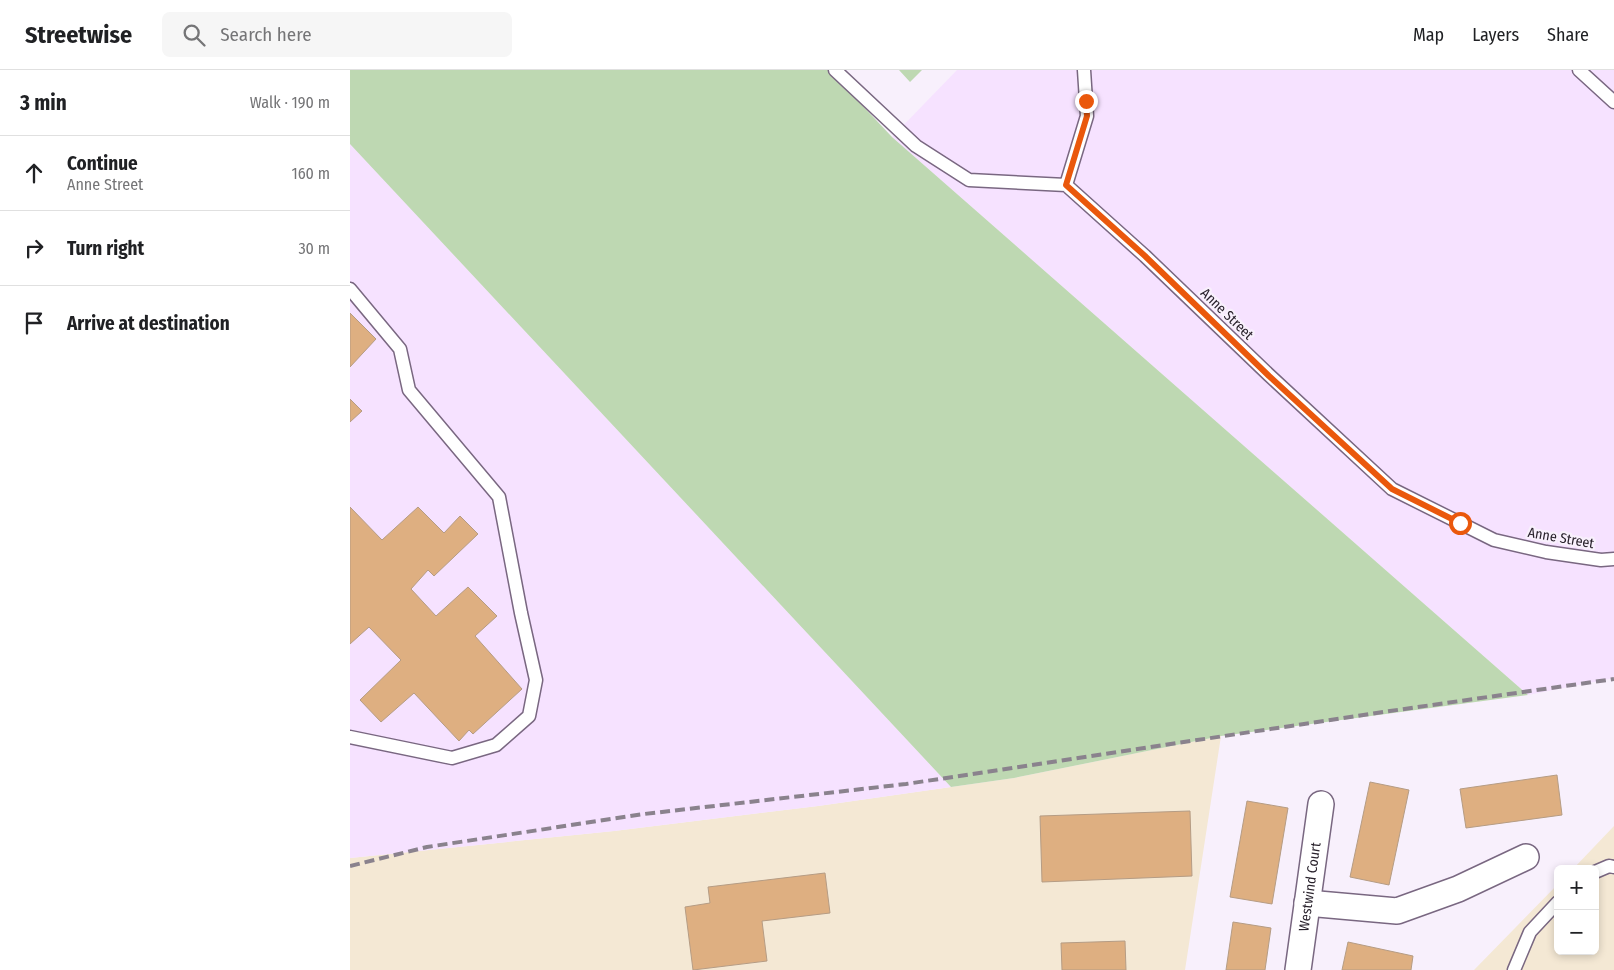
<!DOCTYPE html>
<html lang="en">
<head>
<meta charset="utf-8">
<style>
	:root { --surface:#fff; --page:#f6f6f6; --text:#202124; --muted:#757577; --line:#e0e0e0 }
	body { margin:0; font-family:"Fira Sans Condensed",sans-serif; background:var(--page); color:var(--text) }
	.controls { position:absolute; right:15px; bottom:15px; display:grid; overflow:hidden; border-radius:8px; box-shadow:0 2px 8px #0003 }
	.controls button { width:45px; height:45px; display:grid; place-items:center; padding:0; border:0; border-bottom:1px solid var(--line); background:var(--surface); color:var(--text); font:25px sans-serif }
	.stop { position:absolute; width:15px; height:15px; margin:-11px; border:4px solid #ea580c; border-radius:50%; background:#fff }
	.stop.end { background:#ea580c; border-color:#fff; box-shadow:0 1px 5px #0008 }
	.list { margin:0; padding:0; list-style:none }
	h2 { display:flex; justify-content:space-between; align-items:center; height:65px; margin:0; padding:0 20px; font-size:21px }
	h2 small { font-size:16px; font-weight:400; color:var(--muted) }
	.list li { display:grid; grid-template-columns:32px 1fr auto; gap:15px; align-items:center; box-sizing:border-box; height:75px; padding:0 20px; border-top:1px solid var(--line) }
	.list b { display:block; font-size:19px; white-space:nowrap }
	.list p { margin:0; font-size:16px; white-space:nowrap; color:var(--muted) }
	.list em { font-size:16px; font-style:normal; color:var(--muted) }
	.icon { flex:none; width:28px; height:28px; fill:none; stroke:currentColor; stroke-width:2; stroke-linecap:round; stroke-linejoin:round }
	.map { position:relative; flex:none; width:1264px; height:900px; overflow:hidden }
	header { display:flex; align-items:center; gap:30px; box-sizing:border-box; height:70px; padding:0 25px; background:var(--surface); border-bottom:1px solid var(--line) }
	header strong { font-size:24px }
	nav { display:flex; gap:28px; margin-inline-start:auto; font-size:18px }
	.search { width:350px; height:45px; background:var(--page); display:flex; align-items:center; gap:12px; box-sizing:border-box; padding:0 18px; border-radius:8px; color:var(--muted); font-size:19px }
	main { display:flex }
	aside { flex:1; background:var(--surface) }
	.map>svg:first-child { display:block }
	.commercial { fill:#f4e8d4 }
	.built { fill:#f6e2ff }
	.green { fill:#bed8b2 }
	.building { fill:#deaf81; stroke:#b59c84 }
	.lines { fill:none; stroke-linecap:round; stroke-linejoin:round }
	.service-casing { stroke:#796781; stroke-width:15 }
	.minor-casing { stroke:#796781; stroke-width:28 }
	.service { stroke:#fff; stroke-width:12 }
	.minor { stroke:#fff; stroke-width:25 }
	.rail { stroke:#8a828d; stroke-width:4; stroke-dasharray:10 5; stroke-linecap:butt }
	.route { stroke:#ea580c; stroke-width:6 }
	.labels { text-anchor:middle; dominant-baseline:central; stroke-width:4.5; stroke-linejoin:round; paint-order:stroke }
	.street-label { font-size:14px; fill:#29222c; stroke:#f8f0fc }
</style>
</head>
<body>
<header>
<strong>Streetwise</strong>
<div class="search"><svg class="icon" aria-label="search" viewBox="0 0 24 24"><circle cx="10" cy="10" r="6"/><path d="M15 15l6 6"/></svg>Search here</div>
<nav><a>Map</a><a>Layers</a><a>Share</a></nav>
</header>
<main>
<aside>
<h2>3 min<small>Walk · 190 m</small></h2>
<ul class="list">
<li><svg class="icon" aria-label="ahead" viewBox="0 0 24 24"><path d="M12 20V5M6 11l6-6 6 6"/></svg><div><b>Continue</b><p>Anne Street</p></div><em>160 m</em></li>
<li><svg class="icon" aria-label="right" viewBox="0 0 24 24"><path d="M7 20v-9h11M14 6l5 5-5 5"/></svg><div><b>Turn right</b></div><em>30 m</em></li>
<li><svg class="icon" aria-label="arrive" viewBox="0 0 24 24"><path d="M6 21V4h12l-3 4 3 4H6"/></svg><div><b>Arrive at destination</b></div></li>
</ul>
</aside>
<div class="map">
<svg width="1264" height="900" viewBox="0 0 1264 900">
	<rect width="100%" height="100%" fill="#f8f0fc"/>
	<!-- commercial -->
	<path class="commercial" d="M871,666L835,900H0V788L264,761L468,736L664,708Z
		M1264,756V900H1124L1208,814V881H1245V799H1223Z"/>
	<!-- built -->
	<path class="built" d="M607,0H1264V608L1178,625L542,67Z
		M0,74L601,717L468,736L264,761L0,788Z"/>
	<!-- green -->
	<path class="green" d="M0,0H479L542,67L1178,625L871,666L664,708L601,717L0,74Z
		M549,0H572L560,12Z"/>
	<!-- building -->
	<path class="building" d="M0,243L26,269L0,297Z
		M0,329L12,341L0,352Z
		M0,437L32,470L68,437L94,463L110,446L128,464L84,506L78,500L61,519L86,546L118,517L147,546L125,566L172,619L123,664L119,660L109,671L64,623L31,652L10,630L51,590L19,557L0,574Z
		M1207,705L1212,745L1116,758L1110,719Z
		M1020,712L1059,720L1039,815L1000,807Z
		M897,731L938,738L922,834L880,827Z
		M840,741L842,806L692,812L690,746Z
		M475,803L480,843L412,851L417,891L343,900L335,837L360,833L358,817Z
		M883,852L921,858L915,900H876Z
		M775,871L776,900H712L711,873Z
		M998,872L1063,886L1061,900H992Z"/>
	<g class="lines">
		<defs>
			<path id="service" d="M485,0L566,76L619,110L716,115L795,186L919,305L1042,419L1144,470L1196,482L1251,490L1264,489
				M1229,0L1264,32
				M716,115L737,46L734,0
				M0,219L50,279L59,320L149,427L171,543L186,610L179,646L146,675L102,688L0,667
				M1245,802L1259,796L1264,797
				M1164,900L1180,862L1208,832"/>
			<g id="minor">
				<path d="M957,833L1047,841L1108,819L1176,787"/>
				<path id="s1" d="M948,900L971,734"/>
			</g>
		</defs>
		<!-- service casing -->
		<use href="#service" class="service-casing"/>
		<!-- minor casing -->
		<use href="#minor" class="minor-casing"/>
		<!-- service -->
		<use href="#service" class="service"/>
		<!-- minor -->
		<use href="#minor" class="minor"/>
		<!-- rail -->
		<path class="rail" d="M0,796L77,777L294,744L556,714L1033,642L1264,609"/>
	</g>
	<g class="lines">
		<!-- route -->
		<path class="route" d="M736,31L737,46L716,115L795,186L919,306L1042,419L1110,453"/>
	</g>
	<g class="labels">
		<!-- street labels -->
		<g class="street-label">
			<text transform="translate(877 244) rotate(44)">Anne Street</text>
			<text transform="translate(1211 468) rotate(10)">Anne Street</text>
			<text stroke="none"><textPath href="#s1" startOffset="84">Westwind Court</textPath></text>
		</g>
	</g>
</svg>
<div class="controls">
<button>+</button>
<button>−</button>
</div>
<div class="stop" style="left:1110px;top:453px"></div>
<div class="stop end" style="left:736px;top:31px"></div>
</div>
</main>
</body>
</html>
